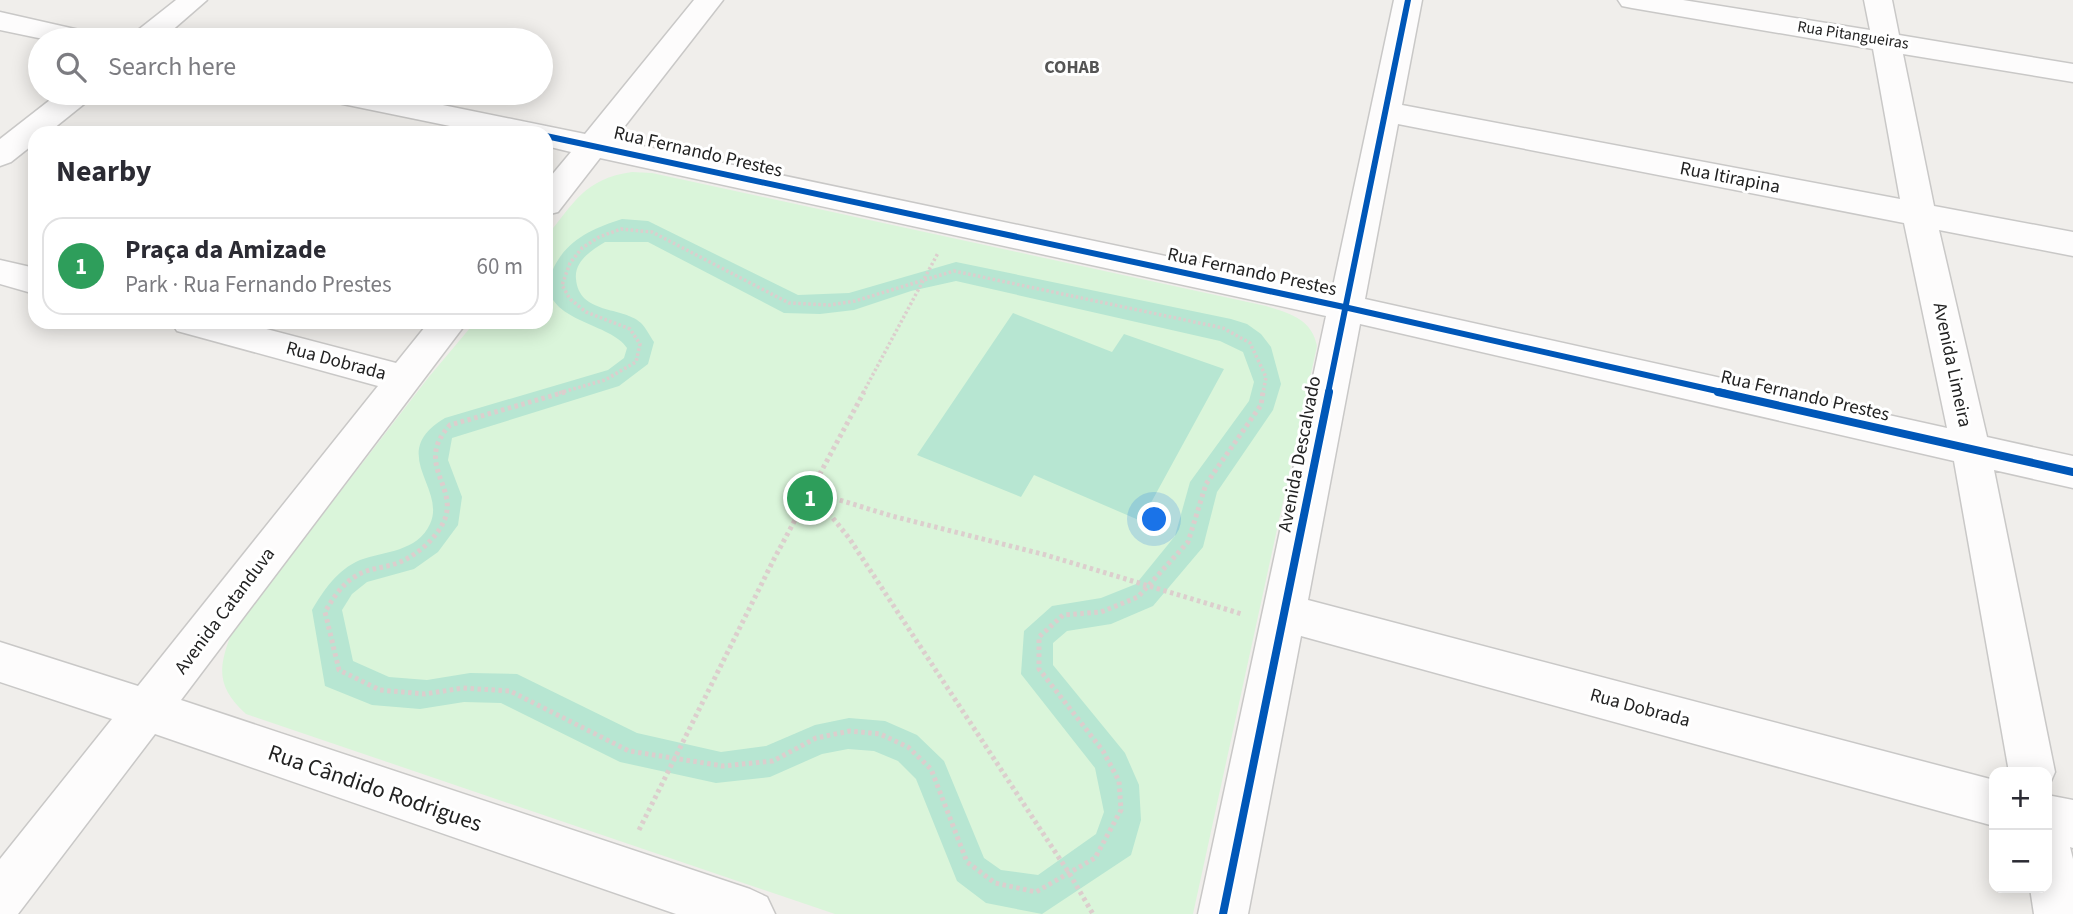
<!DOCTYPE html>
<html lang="en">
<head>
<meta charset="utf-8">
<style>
	:root { --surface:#fff; --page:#f7f7f7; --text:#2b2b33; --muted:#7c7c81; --line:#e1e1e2; --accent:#0b8043 }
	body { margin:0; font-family:"Source Sans 3",sans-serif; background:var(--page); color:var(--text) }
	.controls { position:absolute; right:21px; bottom:21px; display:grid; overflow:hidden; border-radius:14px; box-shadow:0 4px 18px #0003 }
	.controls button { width:63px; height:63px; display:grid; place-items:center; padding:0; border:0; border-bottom:2px solid var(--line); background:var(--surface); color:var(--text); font:35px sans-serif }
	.you { position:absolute; left:1155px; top:520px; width:24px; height:24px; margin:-18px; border:5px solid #fff; border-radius:50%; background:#1a73e8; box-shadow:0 0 0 10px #1a73e833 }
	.badge { display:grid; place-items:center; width:46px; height:46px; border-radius:50%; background:var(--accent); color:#fff; font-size:23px; font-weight:700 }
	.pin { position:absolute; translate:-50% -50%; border:4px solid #fff; box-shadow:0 2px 7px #0006 }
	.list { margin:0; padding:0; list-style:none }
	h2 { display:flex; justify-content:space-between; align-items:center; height:91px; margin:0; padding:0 28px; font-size:30px }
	h2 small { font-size:23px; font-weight:400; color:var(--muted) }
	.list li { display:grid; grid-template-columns:46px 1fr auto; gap:21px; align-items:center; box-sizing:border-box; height:98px; margin:0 14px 14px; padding:0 14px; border:2px solid var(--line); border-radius:21px }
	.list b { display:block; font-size:26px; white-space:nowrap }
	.list p { margin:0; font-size:23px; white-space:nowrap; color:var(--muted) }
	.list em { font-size:23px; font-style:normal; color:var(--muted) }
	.icon { flex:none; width:38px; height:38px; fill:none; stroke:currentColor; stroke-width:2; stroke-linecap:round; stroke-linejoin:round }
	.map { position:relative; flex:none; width:2073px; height:914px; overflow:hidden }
	.search { position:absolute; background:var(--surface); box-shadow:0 4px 18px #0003; left:28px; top:28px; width:525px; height:77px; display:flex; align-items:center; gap:18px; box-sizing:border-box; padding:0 24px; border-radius:38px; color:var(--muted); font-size:26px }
	.panel { position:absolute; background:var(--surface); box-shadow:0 4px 18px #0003; left:28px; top:126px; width:525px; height:203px; border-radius:21px }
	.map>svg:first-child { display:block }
	.park { fill:#daf5da }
	.pitch { fill:#b7e6d2; fill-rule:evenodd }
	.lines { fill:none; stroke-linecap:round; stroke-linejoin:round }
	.minor-casing { stroke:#c9c8c7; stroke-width:3 }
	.tertiary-casing { stroke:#c9c8c7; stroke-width:3 }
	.path-far1 { stroke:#dccecd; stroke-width:3.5; stroke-dasharray:2.5 2.5; stroke-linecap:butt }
	.path { stroke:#dccecd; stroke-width:5; stroke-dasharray:3.5 3.5; stroke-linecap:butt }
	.minor { fill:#fdfcfc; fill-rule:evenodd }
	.tertiary { fill:#fdfcfc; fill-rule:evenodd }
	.cycleway-far1-casing { stroke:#fff; stroke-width:10 }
	.cycleway-casing { stroke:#fff; stroke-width:12 }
	.cycleway-far1 { stroke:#0057b8; stroke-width:6 }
	.cycleway { stroke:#0057b8; stroke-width:8 }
	.labels { text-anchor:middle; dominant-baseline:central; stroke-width:6; stroke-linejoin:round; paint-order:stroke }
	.far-street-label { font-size:16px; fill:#222; stroke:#fff }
	.far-neighbourhood-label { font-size:18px; font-weight:bold; fill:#555; stroke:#fff }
	.street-label { font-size:19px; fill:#222; stroke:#fff }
	.near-street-label { font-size:23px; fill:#222; stroke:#fff }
</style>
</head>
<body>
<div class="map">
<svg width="2073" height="914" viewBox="0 0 2073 914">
	<rect width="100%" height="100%" fill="#f0eeeb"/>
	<!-- park -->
	<path class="park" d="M632,172L652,173L1266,306C1289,313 1312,319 1317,346L1193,914H835L246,714C216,686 218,668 232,632L428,378L475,322H546V237C575,202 584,179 632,172Z"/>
	<!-- pitch -->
	<path class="pitch" d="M622,219L648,221L798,295L849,293L956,262L1231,319L1247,324L1261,334L1271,347L1281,384L1273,410L1217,492L1203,547L1153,606L1111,624L1067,631L1053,643V665L1125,753L1139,785L1141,820L1131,855L1042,914L986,903L957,881L916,779L898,761L874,751L848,749L822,754L770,777L716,783L620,762L501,703L464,702L420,709L372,705L325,686L312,610C324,590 337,570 360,560C385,551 417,552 430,524C447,488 386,453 445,418L608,370L624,358L627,348C609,320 529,321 554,267C568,239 594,228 622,219ZM605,242H648L784,313L820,314L854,310L911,291L956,281L1220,341L1243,352L1254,382L1249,401L1190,482L1175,536L1136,584L1101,598L1052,606L1024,631L1021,674L1095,768L1104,812L1096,834L1038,875L1001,870L984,858L944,761L917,735L885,721L849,718L815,725L766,746L721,752L637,733L517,674L470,673L427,680L389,677L353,661L342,610L352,594L367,582L414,569L438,552L458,525L462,497L448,460L452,438L619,386L648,364L654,342C650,336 646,328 641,323C623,306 579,315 576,279C574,261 592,250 605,242Z
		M1013,313L1112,352L1124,334L1224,369L1141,521L1034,475L1021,497L917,455Z"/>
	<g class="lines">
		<defs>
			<path id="minor" d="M694,0H723L614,140L1332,291L1394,0H1422L1402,105L1900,199L1873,49L1632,8L1622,6L1618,0H1683L1870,30L1864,0H1892L1899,35L2073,64V82L1903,54L1934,206L2073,232V256L1939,230L1987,437L2073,456V488L1994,470L2055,772L2048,788L2047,772H2009L1954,461L1360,324L1308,600L1994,780V826L1301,636L1248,914H1198L1326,316L600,158L558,212L546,215V182L571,152L546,146V133H484L338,103L327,100L323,93H384L585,134ZM1398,124L1904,223L1947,428L1365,299Z
				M0,12L97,34L101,40H48L0,30Z
				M0,260L35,268V294L0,284Z
				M171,322H240L396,363L429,322H467L181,700L750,889L767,897L775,914H676L155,734L18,914H0V859L112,719L0,682V642L138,686L378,386L177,331Z
				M2047,795L2073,800V848L2070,847L2073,859V914H2034L2030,888H2047Z"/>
			<path id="tertiary" d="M176,0H207L161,40H129L133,34Z
				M59,93H93L89,100L48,133H35V143L11,162L0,166V139Z"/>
		</defs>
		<!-- minor casing -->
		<use href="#minor" class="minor-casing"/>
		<!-- tertiary casing -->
		<use href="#tertiary" class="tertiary-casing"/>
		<!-- path-far1 -->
		<path class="path-far1" d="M559,393L605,380L636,362L640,344L630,329L586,312L570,299L562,285L570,263L582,248L599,237L621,229L652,232L789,303L830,305L855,301L954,271L1223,328L1250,343L1266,377L1263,393
			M863,393L938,253"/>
		<!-- path -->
		<path class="path" d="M565,392L450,425C412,466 463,488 442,525C432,543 412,559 392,565C380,568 367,569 356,576C342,584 333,598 325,612L339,670L380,690L425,694L463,688L510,691L629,751L723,766L773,761L816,738L850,731L880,734L908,747L931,769L967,862L995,883L1036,892L1095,858L1121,810L1119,781L1103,751L1039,669V637L1063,615L1101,612L1138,597L1188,542L1206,484L1261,405L1263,392
			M811,491L849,538L1069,873L1093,914
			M813,492L892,516L1046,555L1242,614
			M639,830L774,559L864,392"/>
		<!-- minor -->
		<use href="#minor" class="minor"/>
		<!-- tertiary -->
		<use href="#tertiary" class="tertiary"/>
		<defs>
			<path id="cycleway-far1" d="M546,136L1344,307L1726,393
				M1328,393L1408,0"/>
			<path id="cycleway" d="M1718,392L2073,472
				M1223,914L1329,392"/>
		</defs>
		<!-- cycleway-far1 casing -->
		<use href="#cycleway-far1" class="cycleway-far1-casing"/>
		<!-- cycleway casing -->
		<use href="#cycleway" class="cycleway-casing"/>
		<!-- cycleway-far1 -->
		<use href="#cycleway-far1" class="cycleway-far1"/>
		<!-- cycleway -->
		<use href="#cycleway" class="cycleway"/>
	</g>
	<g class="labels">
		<!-- far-street labels -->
		<g class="far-street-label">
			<text transform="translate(1853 35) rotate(9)">Rua Pitangueiras</text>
		</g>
		<!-- far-neighbourhood labels -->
		<g class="far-neighbourhood-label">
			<text x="1072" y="67">COHAB</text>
		</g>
		<!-- street labels -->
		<g class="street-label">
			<text transform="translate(698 152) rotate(13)">Rua Fernando Prestes</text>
			<text transform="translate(1730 178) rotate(11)">Rua Itirapina</text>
			<text transform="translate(1252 272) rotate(12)">Rua Fernando Prestes</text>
			<text transform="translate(336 361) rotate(15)">Rua Dobrada</text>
			<text transform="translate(1952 365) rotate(78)">Avenida Limeira</text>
			<text transform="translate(1805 396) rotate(13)">Rua Fernando Prestes</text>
			<text transform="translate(1300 454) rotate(-79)">Avenida Descalvado</text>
			<text transform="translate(225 611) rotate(-53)">Avenida Catanduva</text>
			<text transform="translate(1640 708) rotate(15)">Rua Dobrada</text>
		</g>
		<!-- near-street labels -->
		<g class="near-street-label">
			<text transform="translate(375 788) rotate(19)">Rua Cândido Rodrigues</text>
		</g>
	</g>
</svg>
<div class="controls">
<button>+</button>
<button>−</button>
</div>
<div class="you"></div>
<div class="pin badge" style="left:810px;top:498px;background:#2e9e5b">1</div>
<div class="search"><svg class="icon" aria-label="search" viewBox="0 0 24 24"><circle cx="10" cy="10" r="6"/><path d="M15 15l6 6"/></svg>Search here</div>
<section class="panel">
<h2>Nearby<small></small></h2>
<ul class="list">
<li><span class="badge" style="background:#2e9e5b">1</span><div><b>Praça da Amizade</b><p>Park · Rua Fernando Prestes</p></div><em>60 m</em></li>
</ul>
</section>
</div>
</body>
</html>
